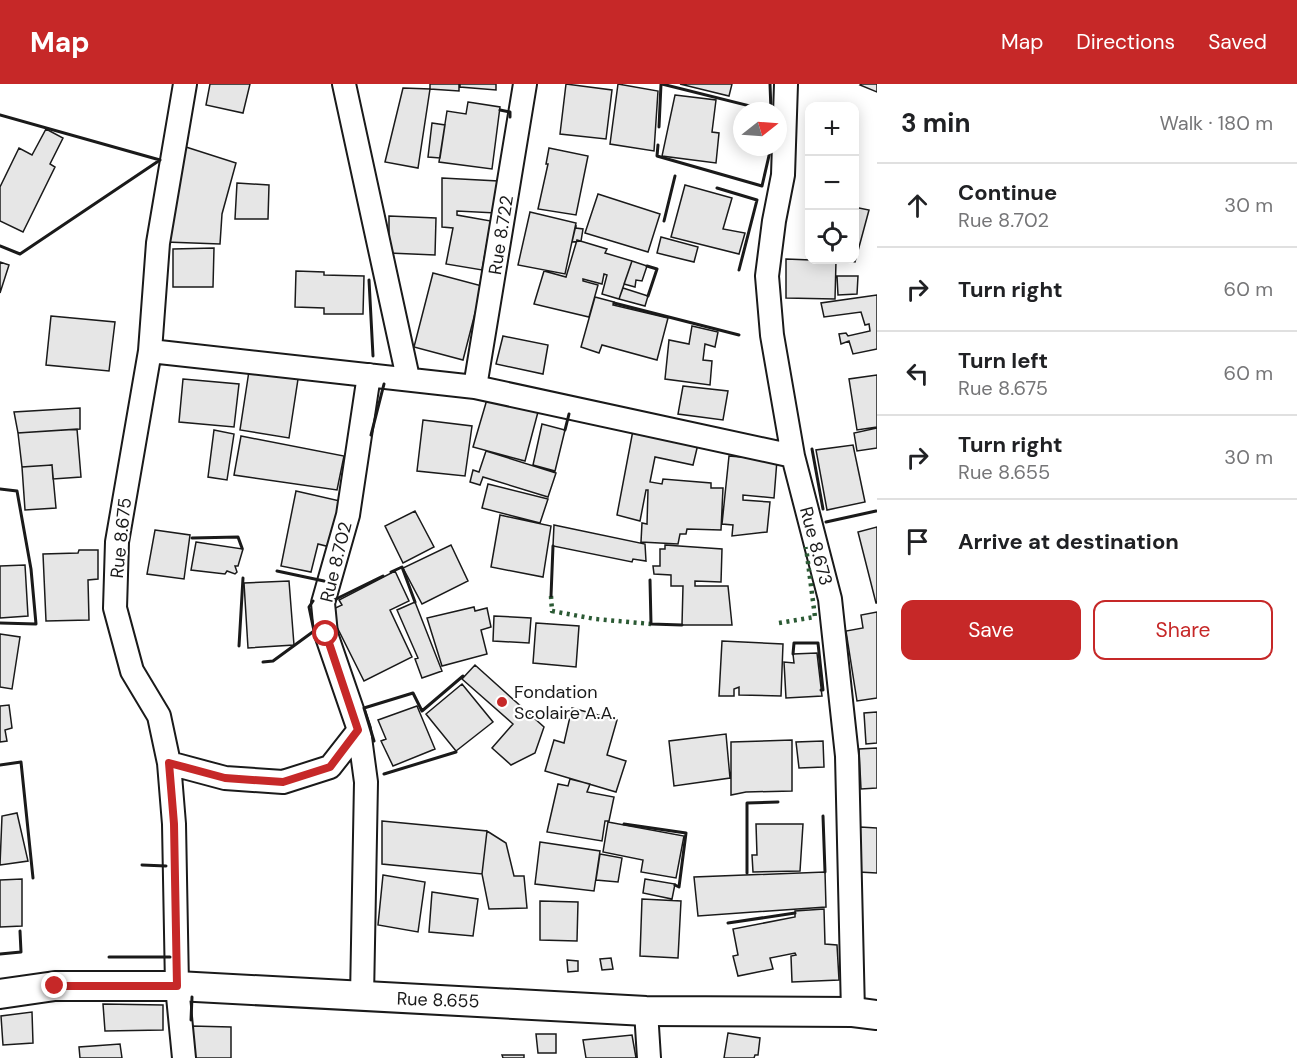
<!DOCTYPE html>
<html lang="en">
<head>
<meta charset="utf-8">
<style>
	:root { --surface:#fff; --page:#f6f6f6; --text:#202124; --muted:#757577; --line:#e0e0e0; --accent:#c62828 }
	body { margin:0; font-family:"DM Sans",sans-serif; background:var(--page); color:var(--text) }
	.controls { position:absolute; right:18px; top:18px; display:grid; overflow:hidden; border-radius:12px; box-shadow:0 3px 15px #0003 }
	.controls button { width:54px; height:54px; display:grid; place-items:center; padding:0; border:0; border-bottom:2px solid var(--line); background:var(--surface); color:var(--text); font:30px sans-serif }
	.compass { position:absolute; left:733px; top:18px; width:54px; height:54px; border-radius:50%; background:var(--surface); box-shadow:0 3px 15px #0003; rotate:73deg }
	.stop { position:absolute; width:18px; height:18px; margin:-14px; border:4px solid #c62828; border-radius:50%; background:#fff }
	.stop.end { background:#c62828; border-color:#fff; box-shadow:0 2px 6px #0008 }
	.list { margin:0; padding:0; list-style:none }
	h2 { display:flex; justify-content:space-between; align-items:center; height:78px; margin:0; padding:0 24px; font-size:26px }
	h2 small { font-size:20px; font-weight:400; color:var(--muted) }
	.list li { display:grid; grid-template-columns:39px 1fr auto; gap:18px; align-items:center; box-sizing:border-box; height:84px; padding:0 24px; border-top:2px solid var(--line) }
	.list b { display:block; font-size:22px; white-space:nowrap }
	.list p { margin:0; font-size:20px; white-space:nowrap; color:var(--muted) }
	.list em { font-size:20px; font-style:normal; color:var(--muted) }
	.actions { display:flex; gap:12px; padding:18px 24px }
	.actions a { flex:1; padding:14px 0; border:2px solid var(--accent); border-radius:12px; text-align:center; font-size:21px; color:var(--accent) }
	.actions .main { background:var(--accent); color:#fff }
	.icon { flex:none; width:33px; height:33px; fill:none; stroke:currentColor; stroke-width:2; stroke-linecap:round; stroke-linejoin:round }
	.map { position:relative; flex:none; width:877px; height:974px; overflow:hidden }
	header { display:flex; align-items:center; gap:36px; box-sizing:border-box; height:84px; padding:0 30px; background:var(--accent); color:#fff }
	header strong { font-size:28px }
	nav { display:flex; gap:33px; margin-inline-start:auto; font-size:21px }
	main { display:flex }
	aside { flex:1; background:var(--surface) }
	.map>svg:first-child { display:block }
	.building { fill:#e6e6e6; stroke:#1a1a1a; stroke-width:1.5 }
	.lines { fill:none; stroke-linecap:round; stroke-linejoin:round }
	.minor-casing { stroke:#1a1a1a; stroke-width:26 }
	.tertiary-casing { stroke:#1a1a1a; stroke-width:32 }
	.minor { stroke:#fff; stroke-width:22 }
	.tertiary { stroke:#fff; stroke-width:28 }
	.hedge { stroke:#2b5a34; stroke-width:4.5; stroke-dasharray:3 4.5; stroke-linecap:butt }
	.wall { stroke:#1a1a1a; stroke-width:3 }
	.route { stroke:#c62828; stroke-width:8 }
	.poi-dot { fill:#c62828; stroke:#fff; stroke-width:2 }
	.labels { text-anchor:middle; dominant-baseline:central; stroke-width:4.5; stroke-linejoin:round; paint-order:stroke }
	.street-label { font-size:18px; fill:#1a1a1a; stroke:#fff }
	.poi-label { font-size:18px; fill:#1a1a1a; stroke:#fff; text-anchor:start }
</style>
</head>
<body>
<header>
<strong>Map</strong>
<nav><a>Map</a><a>Directions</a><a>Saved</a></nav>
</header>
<main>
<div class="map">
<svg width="877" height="974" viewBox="0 0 877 974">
	<rect width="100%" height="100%" fill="#fff"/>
	<!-- building -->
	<path class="building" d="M210,0H250L243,29L206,21Z
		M430,0H459V7L430,5Z
		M460,0H496V6L460,3Z
		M566,0L612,6L606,55L560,50Z
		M618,0L658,7L654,67L610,60Z
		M680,0H732L729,12Z
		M877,0V8L860,1L861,0Z
		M403,4L430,5L418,84L385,78Z
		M675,11L716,16L712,48L719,49L716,79L662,72Z
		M468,18L500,23L492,85L439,78L447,27L466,30Z
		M432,39L445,41L440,74L428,73Z
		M46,45L63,54L50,80L55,83L23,148L0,137V103L19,64L32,71Z
		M186,63L236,79L222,130L220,160L166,158Z
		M549,64L588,72L576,131L538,125L548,80H546Z
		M442,94L498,97L496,129L457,127V131L491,137L482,186L446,180L453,144L442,143Z
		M237,99L269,101L268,135H235Z
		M685,101L732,114L723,145L745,149L739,170L671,153Z
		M598,110L660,130L648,168L585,149Z
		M854,123L869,126L855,178L845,176H854Z
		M530,128L576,139L565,190L518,181Z
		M389,132L436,134L435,171L389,169Z
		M576,141V144L583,145L581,157L572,158Z
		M661,153L698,163L694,178L657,169Z
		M577,156L607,165L605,169L632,177L619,215L602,210L607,191L604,190L602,200L583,195V197L598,201L589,233L534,220L544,187L566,193Z
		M214,164L213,203H173V165Z
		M786,175L836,177L835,215L786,214Z
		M632,177L647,182L642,197L636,196L635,203L624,200Z
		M0,178L9,181L0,209Z
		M296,187L324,188V191L364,192L363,230H324V224L295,223Z
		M433,189L482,202L463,276L414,263Z
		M837,192H858L857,210L838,211Z
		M623,204L648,212L645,222L619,215Z
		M877,211V265L853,270L849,257L841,260L839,250L846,249L848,252L870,247L869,240L865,241L861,228L824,233L821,219Z
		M595,213L614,218L613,221L668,234L657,276L602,261L599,269L581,263Z
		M51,232L115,238L109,287L46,281Z
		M692,242L718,248L715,263L705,260L703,276L712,277L710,301L665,295L669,256L689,260Z
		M503,252L548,261L543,290L496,280Z
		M249,287L298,295L289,354L240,346Z
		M877,291V343L857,346L849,295Z
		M183,295L239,300L234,343L179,338Z
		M683,302L728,307L723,336L678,330Z
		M488,312L538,328L525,377L473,363Z
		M80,324V345L18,349L14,328Z
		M423,336L472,342L465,392L417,387Z
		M542,340L565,346L555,387L533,381Z
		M634,341L699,356L693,381L655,373L650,398L662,400L663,395L711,399V404H723L721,446L687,445L686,450H680L678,460L641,458L642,439L647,440L648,406H646L640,437L617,431Z
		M877,344V364L857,367L854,349Z
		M77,345L81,393L53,395L52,381L22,383L18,349Z
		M214,346L234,350L227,396L208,393Z
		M241,352L344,372L337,406L234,391Z
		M853,361L865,418L827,426L816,366Z
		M486,367L556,389L548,413L483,393L480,401L470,398L473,386L479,388Z
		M729,372L777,376L774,414L743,411V416L770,418L767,448L732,452L733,441L722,440Z
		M52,381L56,424L25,426L22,383Z
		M488,400L548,415L540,439L482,424Z
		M296,407L340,417L330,463L318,460L311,488L281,482Z
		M415,427L434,463L403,479L385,442Z
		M500,431L551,442L543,493L491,483Z
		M554,441L645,460L646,477L633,475L632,478L553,462Z
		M877,443V519H876L858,448Z
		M155,446L190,451L184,495L147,490Z
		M196,458L243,465L238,482H235L237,488L235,490L227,487L225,490L191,486Z
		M451,461L468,497L422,520L403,484Z
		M665,461L722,465L721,498L695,497V502H728L732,541H682L683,502H671V491L654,490L653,482H660V465H665Z
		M79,466H98V495L88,496L89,536L46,537L43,470L78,469Z
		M25,481L28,532L0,534V482Z
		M395,487L409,517L390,526L412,573L364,597L329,527L342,521L339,516Z
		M289,497L294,561L248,564L244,499Z
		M415,518L442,587L422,594L415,575L418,574L397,526Z
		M474,523L475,527L487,524L491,543L481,546L487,570L442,582L427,534Z
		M877,528V614L857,617L846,547L863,544L861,531Z
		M494,532L531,534L529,559L493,557Z
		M536,539L579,542L576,583L533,579Z
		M0,550L20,553L12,605L0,603Z
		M722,557L783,560L781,612L739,611V603L734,605V612H719Z
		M817,569L822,612L786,614L784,578L794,579L793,570Z
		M475,581L544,643L535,669L511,681L492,664L513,640L462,595Z
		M462,600L493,638L456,667L426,630Z
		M9,621L12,644L5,646L7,657L0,658V622Z
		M417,622L435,665L393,682L381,657L386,655L378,636Z
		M572,624L617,636L607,671L626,677L616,708L545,687L554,656L564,659Z
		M877,628V659L866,660L864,629Z
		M726,650L730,694L674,702L669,657Z
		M792,656V707L746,708L731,711V658Z
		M823,657L824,683L799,684L796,658Z
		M877,664V704L861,705L859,665Z
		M570,695L590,700L587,708L614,713L609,737H605L602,757L547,748L558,700L568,702Z
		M17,729L28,777L0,781L2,732Z
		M382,737L487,747L482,790L382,780Z
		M608,738L684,752L676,794L641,788L643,776L603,768Z
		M756,740H803L800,787L753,788L752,771H757Z
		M860,743L877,744V789L859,788Z
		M487,747L506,759L514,792H524L527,824L489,825L482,790Z
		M540,758L600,767L594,807L535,800Z
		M600,770L622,774L618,798L596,796Z
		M825,788L826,823L698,832L694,793Z
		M383,791L425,798L418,848L378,841Z
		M22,795V842L0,843V796Z
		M645,795L675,800L672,815L643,809Z
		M432,808L478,815L473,852L429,848Z
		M642,815L681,817L678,874L640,872Z
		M540,817L578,818L577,857L540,856Z
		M824,825L825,860L837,861L839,896L792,898L791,872L796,871L795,869L770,874L773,885L738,892L733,872L738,871L733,845L795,833V827Z
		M611,874L613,885L602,886L600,875Z
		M567,876L578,877V887L568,888Z
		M103,920L163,921V946L105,947Z
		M32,928L33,959L3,961L1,932Z
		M191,942L231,943V974H192Z
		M728,949L760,954L758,971H755L754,974H724Z
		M536,950H556V969H538Z
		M632,951L636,974H586L583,956Z
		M120,960L122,974H80L79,963Z
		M502,971H524V974H503Z"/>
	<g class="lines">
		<defs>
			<path id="minor" d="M344,0L408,294
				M786,0L783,91L774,137L767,192L772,251L793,372L830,515L847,672L853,928
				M150,267L475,303L793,372
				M475,303L525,0
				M169,679L225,694L283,698L330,683L359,646
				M362,913L366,698L359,646L326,550L323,519L348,431L369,291
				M646,927L649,974
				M184,974L177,902L174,740L169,679L159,632L132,587L115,524L117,458L150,267L158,159L185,0"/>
			<path id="tertiary" d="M0,910L55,902H177L646,927L853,928L877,931"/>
		</defs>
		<!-- minor casing -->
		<use href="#minor" class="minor-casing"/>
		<!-- tertiary casing -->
		<use href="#tertiary" class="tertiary-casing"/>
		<!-- minor -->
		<use href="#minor" class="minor"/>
		<!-- tertiary -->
		<use href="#tertiary" class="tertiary"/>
		<!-- hedge -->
		<path class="hedge" d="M551,512L552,527L595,535L651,540
			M779,539L815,533L806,463"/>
		<!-- wall -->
		<path class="wall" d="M662,0L770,27
			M770,0L771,27
			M500,26L510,28V33
			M0,31L160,76L20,170L0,162
			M659,43L661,0
			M658,61L657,72L762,102L771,63
			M717,104L757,116L739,186
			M664,137L675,92
			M647,182L657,185L648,212
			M369,196L373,272
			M614,219L739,251
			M565,346L569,330
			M371,351L384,300
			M812,365L823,425
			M0,405L17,407L31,485L36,540L0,539
			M826,438L876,427
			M192,454L238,453L242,464
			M277,487L324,497
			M391,488L402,483L415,518
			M650,496L651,540L682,541
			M551,512L553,462
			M332,517L383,492
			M239,562L243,494
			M793,570L794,559H818L823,606H821
			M263,578L273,577L314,547L309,523L313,517
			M374,657L364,624L413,609L422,627L463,592
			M0,681L21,678L33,794
			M384,690L456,668
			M823,732L825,788
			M624,740L686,749L679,803L675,801
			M142,781L166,782
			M747,789V719L778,718
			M728,839L795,829
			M0,870L21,868L20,847
			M109,873H170
			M191,936L192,913"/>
	</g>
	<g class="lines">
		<!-- route -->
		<path class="route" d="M55,902H177L174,740L169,679L225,694L283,698L330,683L358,646L326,550"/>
	</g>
	<!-- markers -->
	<circle class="poi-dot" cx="502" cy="618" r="6"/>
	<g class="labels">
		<!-- street labels -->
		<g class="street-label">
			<text transform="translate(501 151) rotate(-81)">Rue 8.722</text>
			<text transform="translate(121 454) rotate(-84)">Rue 8.675</text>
			<text transform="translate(816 462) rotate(75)">Rue 8.673</text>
			<text transform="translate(336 478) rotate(-76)">Rue 8.702</text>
			<text transform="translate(438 916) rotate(2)">Rue 8.655</text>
		</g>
		<!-- poi labels -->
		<g class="poi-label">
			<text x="514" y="608">Fondation<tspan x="514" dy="21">Scolaire A.A.</tspan></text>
		</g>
	</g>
</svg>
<div class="controls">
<button>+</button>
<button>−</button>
<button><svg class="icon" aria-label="locate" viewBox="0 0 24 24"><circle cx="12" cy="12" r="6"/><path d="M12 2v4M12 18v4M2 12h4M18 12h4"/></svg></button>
</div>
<svg class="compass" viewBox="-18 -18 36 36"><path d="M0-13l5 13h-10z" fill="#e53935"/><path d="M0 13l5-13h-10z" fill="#757577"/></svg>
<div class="stop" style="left:326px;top:550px"></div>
<div class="stop end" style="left:55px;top:902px"></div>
</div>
<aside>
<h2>3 min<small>Walk · 180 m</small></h2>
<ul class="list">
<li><svg class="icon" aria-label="ahead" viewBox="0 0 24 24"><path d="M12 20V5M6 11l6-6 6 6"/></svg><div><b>Continue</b><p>Rue 8.702</p></div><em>30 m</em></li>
<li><svg class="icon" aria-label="right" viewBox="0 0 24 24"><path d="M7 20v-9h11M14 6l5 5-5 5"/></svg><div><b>Turn right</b></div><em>60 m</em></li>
<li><svg class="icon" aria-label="left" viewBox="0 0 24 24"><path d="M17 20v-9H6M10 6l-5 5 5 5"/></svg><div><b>Turn left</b><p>Rue 8.675</p></div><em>60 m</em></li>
<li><svg class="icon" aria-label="right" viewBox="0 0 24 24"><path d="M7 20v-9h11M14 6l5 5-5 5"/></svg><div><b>Turn right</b><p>Rue 8.655</p></div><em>30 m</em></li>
<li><svg class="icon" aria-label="arrive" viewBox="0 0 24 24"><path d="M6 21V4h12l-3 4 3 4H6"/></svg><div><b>Arrive at destination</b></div></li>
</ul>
<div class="actions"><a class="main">Save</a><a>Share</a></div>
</aside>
</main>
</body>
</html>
